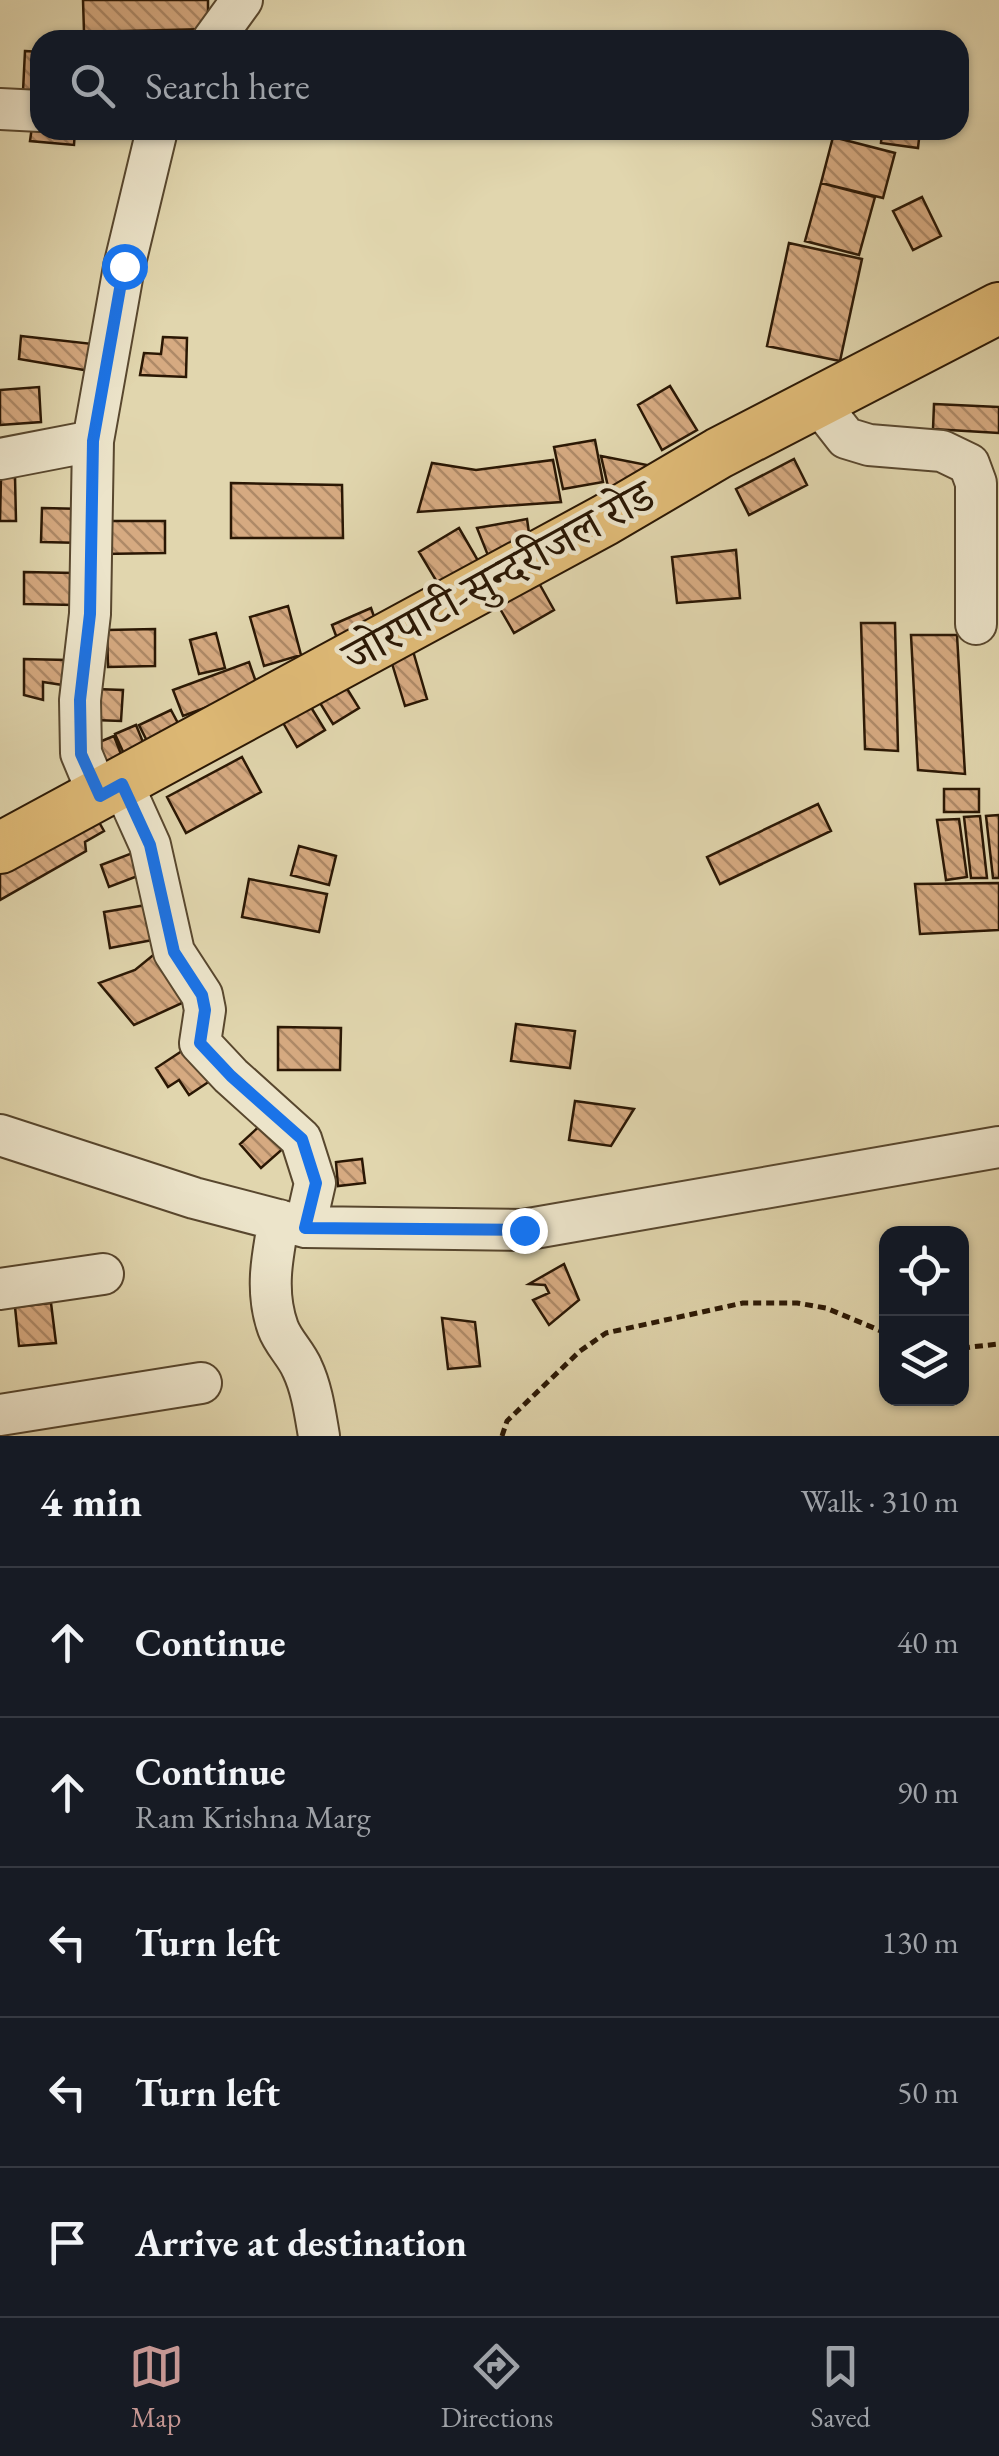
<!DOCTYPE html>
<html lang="en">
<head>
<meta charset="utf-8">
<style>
	:root { --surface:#171b24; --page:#20242c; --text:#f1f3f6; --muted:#9ea1a6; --line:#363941; --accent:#c59692 }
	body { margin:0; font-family:"EB Garamond","Noto Serif Devanagari",serif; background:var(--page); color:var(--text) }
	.controls { position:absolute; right:30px; bottom:30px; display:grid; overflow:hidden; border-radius:20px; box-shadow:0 2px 8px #0004 }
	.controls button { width:90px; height:90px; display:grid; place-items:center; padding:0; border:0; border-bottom:2px solid var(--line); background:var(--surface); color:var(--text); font:50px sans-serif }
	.stop { position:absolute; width:30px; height:30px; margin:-22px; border:8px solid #1a73e8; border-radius:50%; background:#fff }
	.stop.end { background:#1a73e8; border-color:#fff; box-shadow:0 2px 10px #0008 }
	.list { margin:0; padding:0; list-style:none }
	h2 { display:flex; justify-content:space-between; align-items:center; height:130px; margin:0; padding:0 40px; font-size:42px }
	h2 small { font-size:32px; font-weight:400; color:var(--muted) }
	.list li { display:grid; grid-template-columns:65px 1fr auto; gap:30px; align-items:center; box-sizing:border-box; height:150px; padding:0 40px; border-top:2px solid var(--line) }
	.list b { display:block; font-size:38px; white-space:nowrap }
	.list p { margin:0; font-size:32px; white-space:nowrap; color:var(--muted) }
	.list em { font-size:32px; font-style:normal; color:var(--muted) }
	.icon { flex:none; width:55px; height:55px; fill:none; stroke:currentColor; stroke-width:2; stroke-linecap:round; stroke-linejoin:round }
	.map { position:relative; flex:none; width:999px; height:1436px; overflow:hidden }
	.search { position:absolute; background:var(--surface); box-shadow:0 2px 8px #0004; left:30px; right:30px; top:30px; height:110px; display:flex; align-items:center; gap:25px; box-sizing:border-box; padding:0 35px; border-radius:30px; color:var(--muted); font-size:38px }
	.sheet { height:880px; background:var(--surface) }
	nav { display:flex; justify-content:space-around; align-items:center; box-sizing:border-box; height:140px; border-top:2px solid var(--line); background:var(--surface); font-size:28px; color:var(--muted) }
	nav a { display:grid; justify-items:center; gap:5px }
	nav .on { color:var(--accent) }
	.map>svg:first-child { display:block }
	.building { fill:url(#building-back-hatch); stroke:#2a1704; stroke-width:2.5 }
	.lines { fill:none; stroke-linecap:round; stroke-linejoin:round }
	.minor-casing { stroke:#58472e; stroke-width:44 }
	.major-casing { stroke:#2a1704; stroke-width:54 }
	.path { stroke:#2a1704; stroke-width:5; stroke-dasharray:8 5; stroke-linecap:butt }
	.minor { stroke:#ece4ca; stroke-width:40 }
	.major { stroke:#e0bb77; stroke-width:50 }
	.route { stroke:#1a73e8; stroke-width:12 }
	.labels { text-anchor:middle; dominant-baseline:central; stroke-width:9; stroke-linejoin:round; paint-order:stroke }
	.street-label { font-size:45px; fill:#2a1704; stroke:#ece4ca }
</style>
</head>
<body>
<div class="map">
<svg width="999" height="1436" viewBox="0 0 999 1436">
	<defs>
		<pattern id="building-back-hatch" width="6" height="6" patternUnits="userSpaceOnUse" patternTransform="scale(2.5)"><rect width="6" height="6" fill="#d6aa81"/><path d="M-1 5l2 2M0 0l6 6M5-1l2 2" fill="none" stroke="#ae8967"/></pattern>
	</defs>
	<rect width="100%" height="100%" fill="#e1d6ae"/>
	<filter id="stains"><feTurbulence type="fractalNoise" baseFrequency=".002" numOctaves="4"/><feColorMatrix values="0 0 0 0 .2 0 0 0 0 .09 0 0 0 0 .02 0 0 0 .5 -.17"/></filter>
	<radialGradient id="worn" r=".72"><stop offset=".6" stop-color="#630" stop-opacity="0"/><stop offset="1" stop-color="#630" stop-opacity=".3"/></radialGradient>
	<!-- building -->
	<path class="building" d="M83,0H208V29L84,32Z
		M25,51L40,52V92L23,91Z
		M33,119L40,130H75L74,145L30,141Z
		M882,130H920L918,148L881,143Z
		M833,137L895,153L883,198L821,183Z
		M821,183L875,197L859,255L805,241Z
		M922,197L941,236L913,250L893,211Z
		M789,243L862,259L840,361L767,346Z
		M21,336L93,344L90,371L19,359Z
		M163,337L187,338L186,377L140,375L144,353L161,354Z
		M670,386L697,430L662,450L638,405Z
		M39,387L41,422L0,425V390Z
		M934,404L999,407V433L933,429Z
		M595,440L603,482L563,489L554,447Z
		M601,456L647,465L648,473L609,491Z
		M794,459L807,485L749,515L736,489Z
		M553,460L561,502L418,512L432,463L476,470Z
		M1,476H15L16,521H0Z
		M231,483L342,485L343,538H231Z
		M42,508L85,509L84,543L41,542Z
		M527,519L531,547L491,563L477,528Z
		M101,521H165V553L101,554Z
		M459,528L480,564L440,587L419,552Z
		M736,550L740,598L677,603L672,557Z
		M24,572L75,573V605L24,604Z
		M535,576L554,610L514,633L495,600Z
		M288,606L301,655L264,666L250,617Z
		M371,608L377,625L338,641L332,625Z
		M861,623H895L898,751L865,749Z
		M155,629V666L108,667L107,630Z
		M216,633L225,668L199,674L190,640Z
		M911,635H957L965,774L918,770Z
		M413,651L427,699L405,706L390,657Z
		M24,659L67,660L69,686L43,682V700L24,695Z
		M249,662L258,688L183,716L173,690Z
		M346,687L359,708L333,724L320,703Z
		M96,689L123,690L121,721L94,720Z
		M309,704L325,730L297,747L282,721Z
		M171,710L180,727L148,743L139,725Z
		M136,725L145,747L125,756L115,734Z
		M114,736L124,762L97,773L87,747Z
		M242,757L261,792L186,833L167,797Z
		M944,789H979V812H944Z
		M818,804L831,831L720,884L707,857Z
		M95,815L104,831L85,842L86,851L0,900V870Z
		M999,815V878H993L986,816Z
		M980,816L987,878H971L964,817Z
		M959,819L967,877L946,880L937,820Z
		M299,846L336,856L329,885L291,875Z
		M135,852L143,874L109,887L101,865Z
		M249,879L327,894L319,932L242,917Z
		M999,883V930L920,934L915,884Z
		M152,904L158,939L110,948L104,912Z
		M157,952L193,998L134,1025L99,983L135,970Z
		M516,1024L575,1031L570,1068L511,1061Z
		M278,1027L341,1028L340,1070H278Z
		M188,1047L210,1081L189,1095L179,1080L168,1087L156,1068Z
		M575,1101L634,1109L611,1146L569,1140Z
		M264,1122L286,1146L261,1168L240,1144Z
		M362,1159L365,1183L338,1186L336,1162Z
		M564,1264L579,1300L549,1325L533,1300L549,1293L545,1285L529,1284Z
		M51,1303L56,1343L19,1346L15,1307Z
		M442,1318L475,1322L480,1366L448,1369Z"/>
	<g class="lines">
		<defs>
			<path id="minor" d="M213,40L242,0
				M0,109L40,111
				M817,401L846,438L869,445L942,451L969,464L976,483V624
				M0,459L93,441
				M122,783L150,845L174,952L202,995L205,1010L200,1043L231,1076L301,1139L315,1183L305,1227
				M99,796L81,753L80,700L90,614L93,441L124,267L157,130
				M0,1135L194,1198L305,1227L523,1230L999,1147
				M279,1220C272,1257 265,1292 278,1328C283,1342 296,1354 302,1368C312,1389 315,1413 319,1436
				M0,1289L103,1274
				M0,1415L201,1383"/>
			<path id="major" d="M0,848L605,520L719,453L999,308"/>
		</defs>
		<!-- minor casing -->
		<use href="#minor" class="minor-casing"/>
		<!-- major casing -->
		<use href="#major" class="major-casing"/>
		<!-- path -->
		<path class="path" d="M962,1348L999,1344
			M502,1436L507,1421L580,1351L606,1333L743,1303H797L826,1308L886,1333"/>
		<!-- minor -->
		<use href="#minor" class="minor"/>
		<!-- major -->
		<use href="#major" class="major"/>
	</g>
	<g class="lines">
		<!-- route -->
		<path class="route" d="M124,266L93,441L90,614L80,700L81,754L100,796L122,784L150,845L174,952L202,995L205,1010L200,1043L231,1076L302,1139L316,1183L305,1228L524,1230"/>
	</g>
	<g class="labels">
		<!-- street labels -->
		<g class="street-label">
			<text transform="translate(498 575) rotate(-29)">जोरपाटी-सुन्दरीजल रोड</text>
		</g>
	</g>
	<rect width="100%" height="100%" filter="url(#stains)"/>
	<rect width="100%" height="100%" fill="url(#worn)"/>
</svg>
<div class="controls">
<button><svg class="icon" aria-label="locate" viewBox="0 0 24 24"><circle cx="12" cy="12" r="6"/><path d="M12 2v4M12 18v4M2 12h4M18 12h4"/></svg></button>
<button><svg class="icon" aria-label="layers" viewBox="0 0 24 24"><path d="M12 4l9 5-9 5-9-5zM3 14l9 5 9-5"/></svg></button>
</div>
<div class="stop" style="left:124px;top:266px"></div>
<div class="stop end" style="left:524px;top:1230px"></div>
<div class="search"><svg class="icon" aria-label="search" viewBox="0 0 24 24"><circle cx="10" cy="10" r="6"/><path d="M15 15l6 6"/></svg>Search here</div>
</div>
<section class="sheet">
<h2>4 min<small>Walk · 310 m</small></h2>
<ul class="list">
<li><svg class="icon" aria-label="ahead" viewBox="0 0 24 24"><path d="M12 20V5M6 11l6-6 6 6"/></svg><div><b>Continue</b></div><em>40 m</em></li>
<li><svg class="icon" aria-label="ahead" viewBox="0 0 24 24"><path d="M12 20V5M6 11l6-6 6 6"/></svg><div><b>Continue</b><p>Ram Krishna Marg</p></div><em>90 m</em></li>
<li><svg class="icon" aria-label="left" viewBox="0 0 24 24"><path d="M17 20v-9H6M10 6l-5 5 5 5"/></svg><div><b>Turn left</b></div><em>130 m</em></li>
<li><svg class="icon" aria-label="left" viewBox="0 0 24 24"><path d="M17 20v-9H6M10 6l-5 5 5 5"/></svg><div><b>Turn left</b></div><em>50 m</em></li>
<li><svg class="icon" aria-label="arrive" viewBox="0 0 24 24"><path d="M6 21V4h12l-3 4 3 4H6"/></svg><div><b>Arrive at destination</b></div></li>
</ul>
</section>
<nav>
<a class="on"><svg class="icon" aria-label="map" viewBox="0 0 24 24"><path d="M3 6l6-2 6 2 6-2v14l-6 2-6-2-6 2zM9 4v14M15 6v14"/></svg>Map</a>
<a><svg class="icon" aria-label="directions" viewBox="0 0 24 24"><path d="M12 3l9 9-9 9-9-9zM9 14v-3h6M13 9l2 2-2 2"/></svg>Directions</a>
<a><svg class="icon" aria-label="saved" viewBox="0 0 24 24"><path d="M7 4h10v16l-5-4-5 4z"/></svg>Saved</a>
</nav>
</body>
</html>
